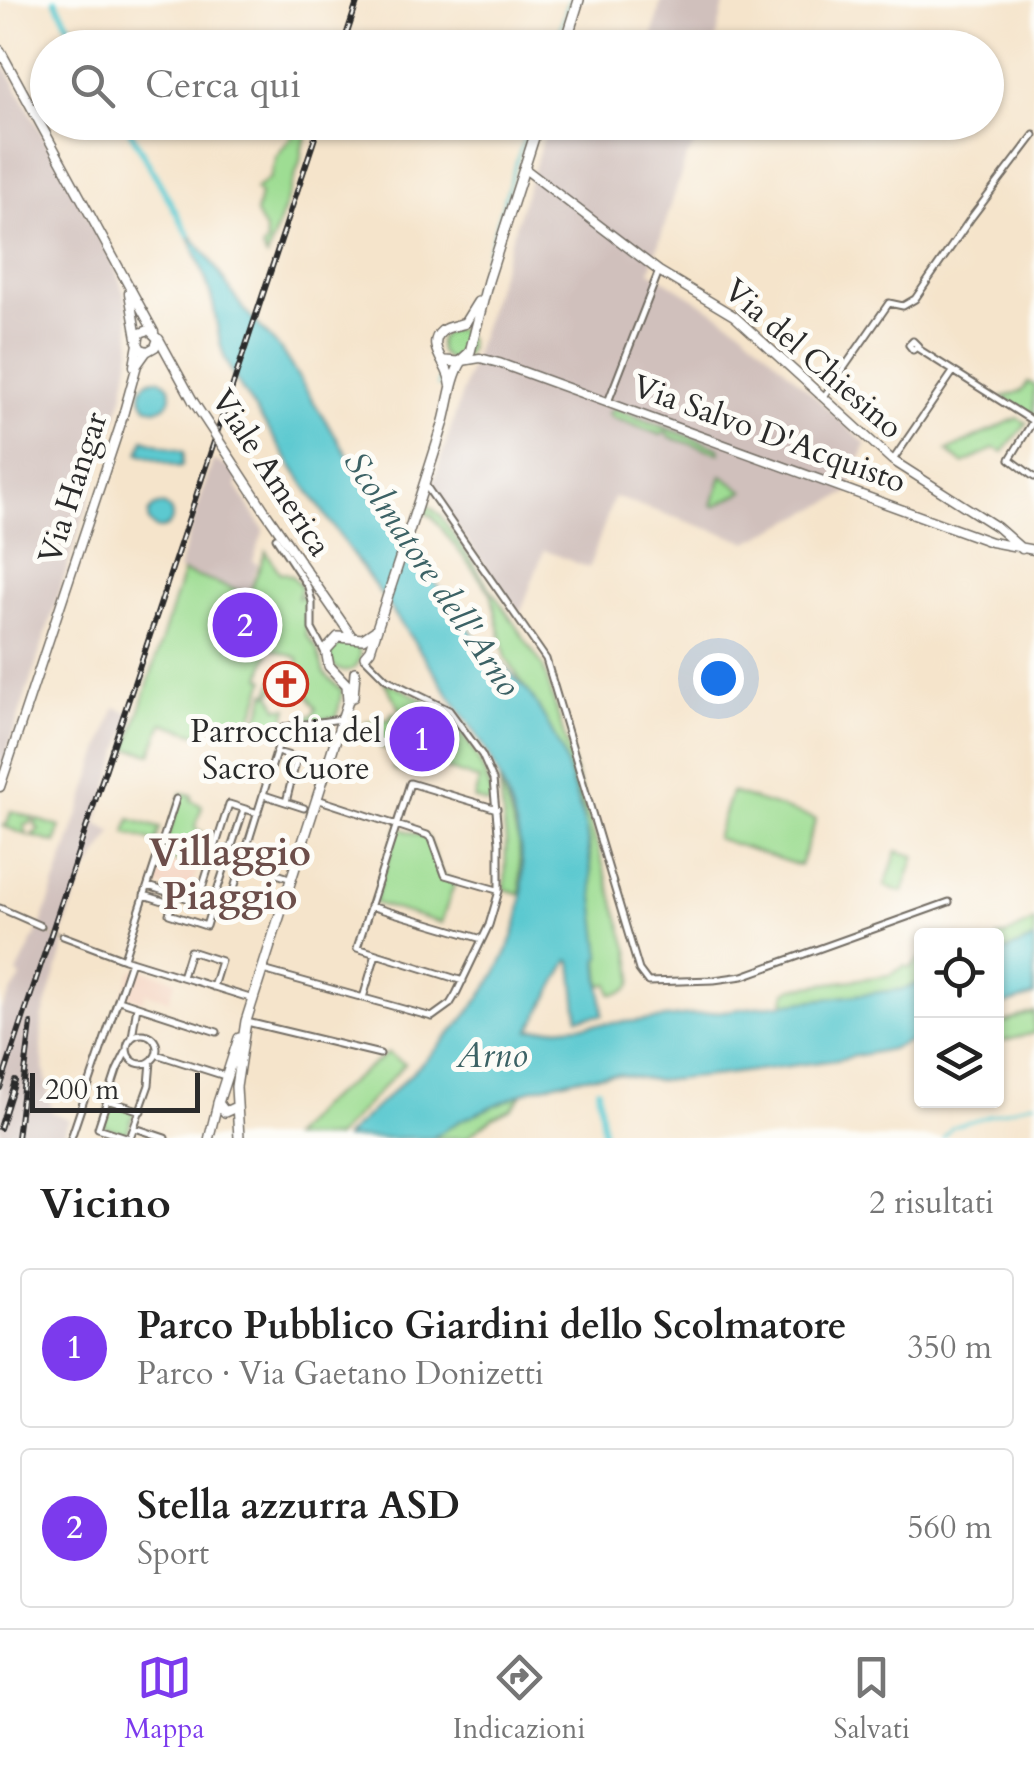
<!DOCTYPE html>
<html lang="it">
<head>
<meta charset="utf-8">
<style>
	:root { --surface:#fff; --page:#f2f2f2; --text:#222; --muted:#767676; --line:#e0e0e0; --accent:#7c3aed }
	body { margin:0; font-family:Cardo,serif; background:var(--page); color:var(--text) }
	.controls { position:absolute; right:30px; bottom:30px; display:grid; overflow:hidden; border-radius:10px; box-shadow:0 2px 8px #0004 }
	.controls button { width:90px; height:90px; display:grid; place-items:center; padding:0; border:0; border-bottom:2px solid var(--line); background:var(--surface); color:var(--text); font:50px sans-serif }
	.scale { position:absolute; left:30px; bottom:25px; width:170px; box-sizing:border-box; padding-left:10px; border:5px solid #2b2b2b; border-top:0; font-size:28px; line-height:35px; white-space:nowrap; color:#2b2b2b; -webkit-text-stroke:8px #fdfcf7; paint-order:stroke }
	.you { position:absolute; left:718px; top:678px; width:35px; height:35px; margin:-25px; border:8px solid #fff; border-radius:50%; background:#1a73e8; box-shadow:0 0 0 15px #1a73e833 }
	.badge { display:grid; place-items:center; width:65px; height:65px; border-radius:50%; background:var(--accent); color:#fff; font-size:32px; font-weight:700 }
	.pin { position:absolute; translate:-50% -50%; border:5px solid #fff; box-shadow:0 2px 10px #0006 }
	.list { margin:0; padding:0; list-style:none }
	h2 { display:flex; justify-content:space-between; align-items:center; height:130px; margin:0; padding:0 40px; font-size:42px }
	h2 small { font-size:32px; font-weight:400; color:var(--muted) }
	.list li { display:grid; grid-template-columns:65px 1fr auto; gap:30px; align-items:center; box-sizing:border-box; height:160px; margin:0 20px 20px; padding:0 20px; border:2px solid var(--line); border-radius:10px }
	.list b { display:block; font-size:38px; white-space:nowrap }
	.list p { margin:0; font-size:32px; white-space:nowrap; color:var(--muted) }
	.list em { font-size:32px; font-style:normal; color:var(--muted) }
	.icon { flex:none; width:55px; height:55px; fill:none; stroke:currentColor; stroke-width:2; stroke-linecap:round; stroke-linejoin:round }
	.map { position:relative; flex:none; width:1034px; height:1138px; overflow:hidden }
	.search { position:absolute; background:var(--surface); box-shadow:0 2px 8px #0004; left:30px; right:30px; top:30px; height:110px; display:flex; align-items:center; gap:25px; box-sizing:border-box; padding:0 35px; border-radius:55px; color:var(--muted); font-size:38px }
	.sheet { height:490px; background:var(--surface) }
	nav { display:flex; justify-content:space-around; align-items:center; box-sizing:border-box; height:140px; border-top:2px solid var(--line); background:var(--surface); font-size:28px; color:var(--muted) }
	nav a { display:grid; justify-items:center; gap:5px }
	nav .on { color:var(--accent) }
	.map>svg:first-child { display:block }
	.built { fill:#f4d3c0 }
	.industrial { fill:#d0c0bc }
	.green { fill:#9edd93; stroke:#64845f; stroke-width:2.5 }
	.water { fill:#5bc9d0; stroke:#437a7e; stroke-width:2.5 }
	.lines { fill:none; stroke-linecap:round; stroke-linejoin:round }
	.stream { stroke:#5bc9d0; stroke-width:2.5 }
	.canal { stroke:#5bc9d0; stroke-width:6 }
	.street-tunnel { stroke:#cdbfab; stroke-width:5; stroke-dasharray:5 2.5; stroke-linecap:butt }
	.street-casing { stroke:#726c63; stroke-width:9 }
	.secondary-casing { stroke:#726c63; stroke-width:11 }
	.primary-casing { stroke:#726c63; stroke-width:12 }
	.street { stroke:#fff; stroke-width:5 }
	.secondary { stroke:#fff; stroke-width:8 }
	.primary { stroke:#fff; stroke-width:9 }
	.rail-casing { stroke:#2b2b2b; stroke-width:6 }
	.rail { stroke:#fdfcf7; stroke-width:2.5; stroke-dasharray:8; stroke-linecap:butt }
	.secondary-bridge-casing { stroke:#726c63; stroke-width:11; stroke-linecap:butt }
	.secondary-bridge { stroke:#fff; stroke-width:8 }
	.labels { text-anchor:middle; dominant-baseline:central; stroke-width:10; stroke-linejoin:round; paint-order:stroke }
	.street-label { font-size:32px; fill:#2b2b2b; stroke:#fdfcf7 }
	.poi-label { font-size:32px; fill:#2b2b2b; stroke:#fdfcf7 }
	.water-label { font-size:35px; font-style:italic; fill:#3c6265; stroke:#fdfcf7 }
	.quarter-label { font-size:38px; font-weight:bold; fill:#6c4e4a; stroke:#fdfcf7 }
</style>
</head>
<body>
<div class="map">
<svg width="1034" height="1138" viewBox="0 0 1034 1138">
	<rect width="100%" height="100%" fill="#fdfcf7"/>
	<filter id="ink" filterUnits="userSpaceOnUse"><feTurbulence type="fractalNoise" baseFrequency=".01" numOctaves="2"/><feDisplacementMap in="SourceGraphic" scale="20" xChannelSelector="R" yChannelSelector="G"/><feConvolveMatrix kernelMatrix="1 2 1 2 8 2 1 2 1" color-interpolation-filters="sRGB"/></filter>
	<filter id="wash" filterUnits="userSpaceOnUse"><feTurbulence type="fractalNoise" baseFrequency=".0048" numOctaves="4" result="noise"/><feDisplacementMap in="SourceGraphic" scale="40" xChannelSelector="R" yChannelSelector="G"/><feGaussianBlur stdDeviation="2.25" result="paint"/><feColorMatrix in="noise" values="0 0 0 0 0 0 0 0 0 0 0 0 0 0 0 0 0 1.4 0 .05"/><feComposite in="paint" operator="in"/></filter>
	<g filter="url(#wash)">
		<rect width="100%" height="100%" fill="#f5e4cb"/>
		<!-- built -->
		<path class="built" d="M160,860L197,872L189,895L153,884Z
			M138,968L176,980L169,1000L146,993L143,1001L123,994L131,972Z"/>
		<!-- industrial -->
		<path class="industrial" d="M661,0H725L717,37L711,47H650Z
			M0,57L115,266L127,303L132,345L123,397L0,774Z
			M548,123H708L686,159L650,271L743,329L866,444L848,493L748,542L614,497L589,568L544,550L520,614L453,522L432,487Z
			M213,460L233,470L239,480L236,486L264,530L253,561L258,564L248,593L178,570Z
			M115,707L132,714L97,823L113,832L86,874L72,907L61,938L66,941L42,1019L41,1049L52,1112L69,1119L62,1138H0V1010L21,978L17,973L43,920Z"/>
		<!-- green -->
		<path class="green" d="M312,123L302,148L300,162L267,257L262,249L267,243L265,231L256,214L260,194L255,189L270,178L276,157L301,124Z
			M439 345a15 15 0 1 1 30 0a15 15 0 1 1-30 0Z
			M1028,382L1034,385V416L1003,397L1022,391Z
			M614,409L719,448L720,453L669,437L666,432L661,435L611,417L608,413Z
			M1017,418L1027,423L1003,452L996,448L963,464L947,451Z
			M722,476L744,491L715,506L712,505Z
			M422,504L431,507L440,515L543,666L629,951C633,975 640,992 611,994L609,984L601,985L589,844L581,805L562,752L543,715L506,658L491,593L432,516L419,510Z
			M266,551L279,572C291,574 294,577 301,587L298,598L304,596L306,599V634L317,649L324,673L342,691L337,717L304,721V716L313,715L316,709L299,678L298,658L270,648L261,677L265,680L248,731L210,718L203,736L163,723L151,754L128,748L183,572L249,594Z
			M330 656a15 15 0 1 1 30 0a15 15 0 1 1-30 0Z
			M274,679L283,682L271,693L278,708H288L284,724L255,730L266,693L269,694Z
			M383,680C399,688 417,696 433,705C462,723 485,766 492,798L489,804L474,799L479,780L414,757L408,774L393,769L397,753L379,746L383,732L362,723L391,719V714L402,712Z
			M499,779L519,843L521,894L505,889L506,842Z
			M731,792L816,819L800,866L716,838Z
			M182,793L192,795L191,800L202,806L195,828L208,836L197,867L161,856Z
			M11,811L33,818L31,823L24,825L27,835L3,826L7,824Z
			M36,819L60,827L56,843L31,836L39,830L35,824Z
			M130,819L160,828L156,842L126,833Z
			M398,828L427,837L441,875L455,882L441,923L374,903Z
			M897,851L915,856L903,892L885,886Z
			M1034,921V939L997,955V937L1007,935Z
			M921,957V982L905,989L787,1005L784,1000L786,992L793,988L890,975L905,966L910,968Z
			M1034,1012V1033L997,1043V1025Z
			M388,1053L405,1064L335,1138H290L318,1107Z
			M523,1093L512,1108L493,1117L466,1138H432L461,1120Z
			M110,1104L134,1111L127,1134L103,1126Z"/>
		<!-- water -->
		<path class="water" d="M186,230L207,255L241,306L281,350L386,516L476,638L529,692L543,715L562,752L586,829L601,957L598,959L603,1015L578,1018L572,962L569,960L530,1030L649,1020L905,989L921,982V1037L890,1049L836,1060L720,1075L658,1081L618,1074L576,1078L532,1089L461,1120L432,1138H344C404,1077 482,1021 513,937C533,883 520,821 496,770C483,740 461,714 444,687C390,604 330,526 277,443C262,418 242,393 229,367C219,348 218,328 214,308C209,282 196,255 186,230Z
			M141 394a15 15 0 1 1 30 0a15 15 0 1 1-30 0Z
			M144,439L184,452L182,465L179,467L139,453Z
			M148 517a12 12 0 1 1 24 0a12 12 0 1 1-24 0Z
			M1034,939V996L997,1007V955Z"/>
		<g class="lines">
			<!-- stream -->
			<path class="stream" d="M554,48L569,0
				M458,319L479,279L529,122
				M438,386L441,371
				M943,1138L952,1127L1034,1102"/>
			<!-- canal -->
			<path class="canal" d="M55,0L82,48
				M125,122L189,235
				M598,1089L604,1138"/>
		</g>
	</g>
	<g filter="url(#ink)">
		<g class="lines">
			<!-- street-tunnel -->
			<path class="street-tunnel" d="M41,926L63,936"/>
			<defs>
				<path id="street" d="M913,341L918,346L913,350L909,345Z
					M917,348L1034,422
					M823,398L889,303L903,306L915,299L971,218L1034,135
					M608,402L659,271
					M1033,421L1010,459L1034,477
					M893,460L953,372
					M426,486L546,659L639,970L648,982L714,980L743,976L949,902
					M276,538L308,587L312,602V629L324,651
					M277,752L297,758L286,802
					M264,795L304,808
					M320,800L427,835L432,839L445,875L497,890
					M244,809L212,906L227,911L284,727L341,719
					M243,863L289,878
					M148,886L212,906L206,926L169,914L176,894
					M144,895L173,904
					M198,901L229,804L258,813
					M370,906L482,939
					M0,908L41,926
					M63,936L124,959L253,999
					M124,958L176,799
					M263,970L432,1017L450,1004L456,994L489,925L499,891V842L493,780L482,755L449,710L386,679L365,658
					M182,977L190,951L221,961L213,987
					M463,981L357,948L410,783L497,809
					M363,998L376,954
					M119,1000L217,1032
					M247,1022L380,1054
					M127 1049a15 15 0 1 1 30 0a15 15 0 1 1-30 0Z
					M132,1037L137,1006
					M127,1050L117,1070L98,1128L129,1138
					M156,1054L225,1076
					M107,1100L141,1111
					M135,1128L165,1138
					M71,1138L131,961
					M130,1138L149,1085L151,1061"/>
				<path id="secondary" d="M0,50L154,332
					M525,169L659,271L734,316L892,460L997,527L1022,549
					M129,293L137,338
					M159,339L193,401
					M462,361L480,358L499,363L991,542L1034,550
					M134,366L140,333L149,330L158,339L155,347L148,351L141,349L137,342
					M265,511L353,638
					M0,787L120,426L137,365L147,351
					M209,1138L218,1102"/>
				<path id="primary" d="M564,48L579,0
					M445,361L459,362L470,352L488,281L539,122
					M451,384C450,365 424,346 442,331C447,326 458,326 465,323L478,302
					M365,656L370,650C394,576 419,502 442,428C449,407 450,379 462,361
					M353,697L355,672
					M236,1107L225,1112L218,1103L239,1038
					M239,1138L236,1087L246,1021L348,701L347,685L329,666L326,650L338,637L363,639L375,631"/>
			</defs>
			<!-- street casing -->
			<use href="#street" class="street-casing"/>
			<!-- secondary casing -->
			<use href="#secondary" class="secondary-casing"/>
			<!-- primary casing -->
			<use href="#primary" class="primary-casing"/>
			<!-- street -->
			<use href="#street" class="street"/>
			<!-- secondary -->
			<use href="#secondary" class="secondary"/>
			<!-- primary -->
			<use href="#primary" class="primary"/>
			<defs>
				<path id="rail" d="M342,48L358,0
					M0,1088L320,122
					M0,1128L15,1081
					M17,1138L31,1024"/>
			</defs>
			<!-- rail casing -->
			<use href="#rail" class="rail-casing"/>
			<!-- rail -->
			<use href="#rail" class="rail"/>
			<defs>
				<path id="secondary-bridge" d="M193,401L265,511"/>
			</defs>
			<!-- secondary-bridge casing -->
			<use href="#secondary-bridge" class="secondary-bridge-casing"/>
			<!-- secondary-bridge -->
			<use href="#secondary-bridge" class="secondary-bridge"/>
		</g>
	</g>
	<!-- icons -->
	<defs>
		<symbol id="church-ring" viewBox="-11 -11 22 22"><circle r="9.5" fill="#fdfcf7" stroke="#c8321e" stroke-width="1.5"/><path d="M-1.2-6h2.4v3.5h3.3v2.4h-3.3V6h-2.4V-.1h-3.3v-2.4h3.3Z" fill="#c8321e"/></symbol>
	</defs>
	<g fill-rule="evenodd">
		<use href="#church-ring" x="261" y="659" width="50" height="50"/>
	</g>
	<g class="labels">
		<!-- street labels -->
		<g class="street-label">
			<text transform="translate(813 359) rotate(41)">Via del Chiesino</text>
			<text transform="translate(769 434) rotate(20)">Via Salvo D'Acquisto</text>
			<text transform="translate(271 473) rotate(57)">Viale America</text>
			<text transform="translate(73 488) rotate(-72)">Via Hangar</text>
		</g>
		<!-- poi labels -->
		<g class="poi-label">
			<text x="286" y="732">Parrocchia del<tspan x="286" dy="37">Sacro Cuore</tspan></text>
		</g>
		<!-- water labels -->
		<g class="water-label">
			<text transform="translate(432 574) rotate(56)">Scolmatore dell'Arno</text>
			<text x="492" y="1056">Arno</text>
		</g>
		<!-- quarter labels -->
		<g class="quarter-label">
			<text x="230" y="853">Villaggio<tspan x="230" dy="44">Piaggio</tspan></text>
		</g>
	</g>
</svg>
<div class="controls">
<button><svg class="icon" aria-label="locate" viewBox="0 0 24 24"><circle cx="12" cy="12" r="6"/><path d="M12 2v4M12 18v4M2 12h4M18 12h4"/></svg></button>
<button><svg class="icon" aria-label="layers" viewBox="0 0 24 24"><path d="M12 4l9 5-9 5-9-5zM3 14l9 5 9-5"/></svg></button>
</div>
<div class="scale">200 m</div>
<div class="you"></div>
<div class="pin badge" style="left:422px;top:739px">1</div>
<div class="pin badge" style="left:245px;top:625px">2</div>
<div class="search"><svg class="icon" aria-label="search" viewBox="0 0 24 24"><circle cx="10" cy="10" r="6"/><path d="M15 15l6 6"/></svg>Cerca qui</div>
</div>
<section class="sheet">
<h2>Vicino<small>2 risultati</small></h2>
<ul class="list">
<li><span class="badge">1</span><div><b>Parco Pubblico Giardini dello Scolmatore</b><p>Parco · Via Gaetano Donizetti</p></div><em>350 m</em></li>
<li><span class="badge">2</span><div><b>Stella azzurra ASD</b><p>Sport</p></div><em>560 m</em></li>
</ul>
</section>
<nav>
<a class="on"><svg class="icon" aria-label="map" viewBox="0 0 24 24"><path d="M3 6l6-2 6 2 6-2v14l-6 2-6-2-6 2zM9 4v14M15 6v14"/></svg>Mappa</a>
<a><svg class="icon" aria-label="directions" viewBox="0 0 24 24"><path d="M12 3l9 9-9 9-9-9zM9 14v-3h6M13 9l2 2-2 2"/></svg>Indicazioni</a>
<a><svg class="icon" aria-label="saved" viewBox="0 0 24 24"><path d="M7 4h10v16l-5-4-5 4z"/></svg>Salvati</a>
</nav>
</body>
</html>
